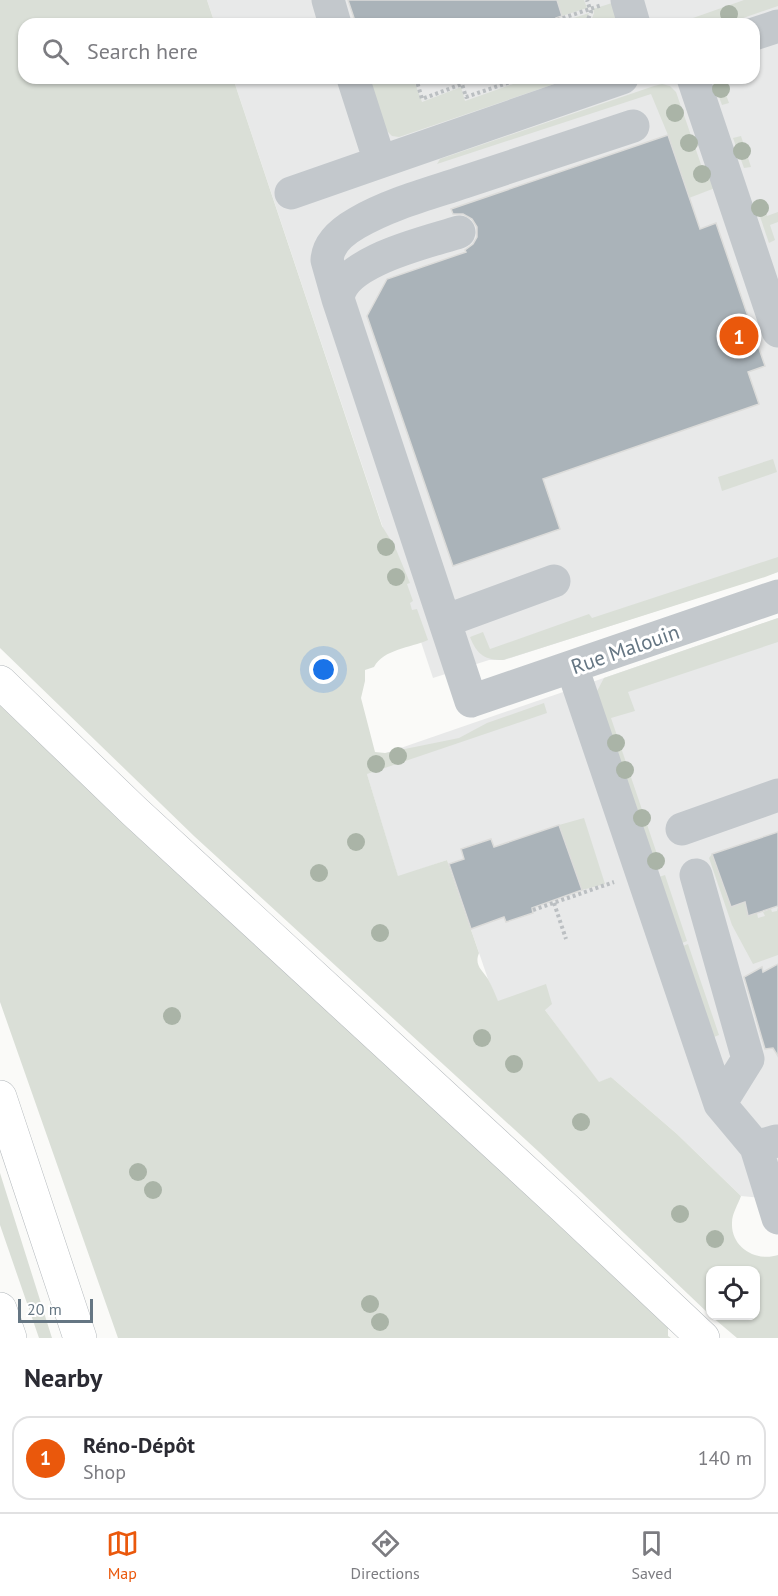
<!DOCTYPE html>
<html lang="en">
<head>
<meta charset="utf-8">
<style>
	:root { --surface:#fff; --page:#f7f7f7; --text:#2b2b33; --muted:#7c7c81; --line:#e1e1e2; --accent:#ea580c }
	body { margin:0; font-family:"PT Sans",sans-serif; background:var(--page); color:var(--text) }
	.controls { position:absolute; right:18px; bottom:18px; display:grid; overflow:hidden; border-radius:12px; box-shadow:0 2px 4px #0004 }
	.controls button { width:54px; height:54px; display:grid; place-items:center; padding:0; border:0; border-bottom:2px solid var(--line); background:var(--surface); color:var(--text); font:30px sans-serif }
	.scale { position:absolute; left:18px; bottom:15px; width:75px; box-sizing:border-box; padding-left:6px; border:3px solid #657683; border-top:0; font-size:16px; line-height:21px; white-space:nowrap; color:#657683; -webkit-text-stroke:4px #fff; paint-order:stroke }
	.you { position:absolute; left:324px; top:670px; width:21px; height:21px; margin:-15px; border:4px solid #fff; border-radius:50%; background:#1a73e8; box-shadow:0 0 0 9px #1a73e833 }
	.badge { display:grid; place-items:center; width:39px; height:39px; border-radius:50%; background:var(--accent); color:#fff; font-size:20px; font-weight:700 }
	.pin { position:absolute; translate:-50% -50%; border:3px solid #fff; box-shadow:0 2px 6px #0006 }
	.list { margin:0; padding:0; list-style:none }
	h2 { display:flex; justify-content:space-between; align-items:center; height:78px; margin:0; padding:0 24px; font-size:26px }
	h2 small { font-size:20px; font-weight:400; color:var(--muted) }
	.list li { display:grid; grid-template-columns:39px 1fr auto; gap:18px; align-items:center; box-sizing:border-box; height:84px; margin:0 12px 12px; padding:0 12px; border:2px solid var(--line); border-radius:18px }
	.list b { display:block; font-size:22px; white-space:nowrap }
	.list p { margin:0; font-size:20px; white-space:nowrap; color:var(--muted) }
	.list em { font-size:20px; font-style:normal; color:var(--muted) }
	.icon { flex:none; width:33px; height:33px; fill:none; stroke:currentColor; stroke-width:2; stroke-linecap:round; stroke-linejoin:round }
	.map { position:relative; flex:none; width:778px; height:1338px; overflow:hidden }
	.search { position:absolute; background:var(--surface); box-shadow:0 2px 4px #0004; left:18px; right:18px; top:18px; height:66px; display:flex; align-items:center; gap:15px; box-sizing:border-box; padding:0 21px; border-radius:18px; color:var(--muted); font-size:22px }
	.sheet { height:174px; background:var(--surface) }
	nav { display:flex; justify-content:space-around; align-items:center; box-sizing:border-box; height:84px; border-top:2px solid var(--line); background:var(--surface); font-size:16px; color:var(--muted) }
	nav a { display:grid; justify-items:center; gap:3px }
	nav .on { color:var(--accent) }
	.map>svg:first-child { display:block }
	.built { fill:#e8e9e9 }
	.green { fill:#dadfd7 }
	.building { fill:#aab3b9; stroke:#dcdcda; stroke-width:1.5 }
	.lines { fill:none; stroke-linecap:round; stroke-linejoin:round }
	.highway-casing { stroke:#b4b9bd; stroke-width:34 }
	.path { stroke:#bbbfc2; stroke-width:4; stroke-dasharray:3 3; stroke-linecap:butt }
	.minor { stroke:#c3c8cc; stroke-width:33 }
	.highway { stroke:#fff; stroke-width:33 }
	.tree { fill:#aab4a7 }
	.labels { text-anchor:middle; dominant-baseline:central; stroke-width:6; stroke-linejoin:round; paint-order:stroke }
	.street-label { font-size:21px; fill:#657683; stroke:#fff }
</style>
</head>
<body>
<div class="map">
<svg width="778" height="1338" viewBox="0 0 778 1338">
	<rect width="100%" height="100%" fill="#fafaf8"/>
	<!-- built -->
	<path class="built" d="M207,0H778V572L504,660H489L433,678L233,78H754V24H215Z
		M778,618V1194L762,1198L741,1196L677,1134L611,1077L599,1083L545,1010L498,1002L488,979L447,860L398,877L363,761Z"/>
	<!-- green -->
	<path class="green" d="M0,0H207L215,24H24V78H233L382,526L395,547L410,583L407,584L413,601L410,603L412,610L417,609L428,640C410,648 384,649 374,667L365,670V681L361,698L375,752L385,753L459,738L487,723L544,703L547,713L367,774L398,876L447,860L479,953C474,965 482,970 488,979C492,986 495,994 498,1001L546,984L552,1004L545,1010L599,1082L611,1077L677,1134L741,1196C738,1205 732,1213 732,1223C731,1248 757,1262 778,1255V1338H737L711,1316H756V1270H710V1315L539,1152L194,836L0,648Z
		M557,0H584L587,8L562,16Z
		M744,0H778V6L726,24H676Z
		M612,3L618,24H590L594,13L593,9Z
		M589,13L584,24L558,23Z
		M368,78H413L422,102L461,87L465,101L530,78H572L399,137L392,136L386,130Z
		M712,78H720L729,103L722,105Z
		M662,84L670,86L676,92L706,179L711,178L715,188L689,198L668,135L651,94L437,164L440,159L654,86Z
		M741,136L751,167L744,168L733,138Z
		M762,199L767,216L778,212V222L770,225L775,240L769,243L755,202Z
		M773,459L777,472L722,491L718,477Z
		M778,557V572L765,577L503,660C485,660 477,655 470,637L483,632L490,649L589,614L592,618Z
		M778,618V642L628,692L635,711L611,718L657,854L652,856L596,693L604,678Z
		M0,699L668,1323V1336L671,1338H118L0,1002Z
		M584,818L605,884L582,890L559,825Z
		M712,854L731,907L745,902L748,916L757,913L758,918L765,916L763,912L771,909L772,912L777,911L778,906V955L753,964L732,925L709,858Z
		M665,875L687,941L682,943L659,877Z
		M688,944L719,1035L714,1037L683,946Z
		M0,1173L52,1338H39L0,1225Z"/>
	<!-- building -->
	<path class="building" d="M348,0H557L562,16L556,18L558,24H356Z
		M668,135L700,229L716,223L765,366L748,372L759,404L543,479L560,529L453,566L367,316L387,279L466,252L465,250L473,244L477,237V227L472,219L463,214H453L451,209Z
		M559,825L582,890L532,908L533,913L506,922L504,917L471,929L449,864L464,859L461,849L491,839L494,847Z
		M778,832V906L748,916L745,902L731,907L712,854Z
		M778,964V1056L773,1048L765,1049L744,977L762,967L763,972Z"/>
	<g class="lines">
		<defs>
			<path id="highway" d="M0,682L134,811L566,1209L703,1338
				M0,1097L80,1338
				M0,1309L10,1338"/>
		</defs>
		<!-- highway casing -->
		<use href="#highway" class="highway-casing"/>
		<!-- path -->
		<path class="path" d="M557,20L602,5
			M586,24L591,12L587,0
			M416,78L422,99L462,84L466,97L522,78
			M554,903L566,939
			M533,910L614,882"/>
		<!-- minor -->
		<path class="minor" d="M328,0L335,24
			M627,0L634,24
			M754,34L778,26
			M353,78L380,162L622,78
			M693,78L778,331
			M291,193L380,162
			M459,232C428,242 341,261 338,299L471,701L778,596
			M338,299L327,260C328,243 343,231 357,223C390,204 428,194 464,182C521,163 577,144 633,126
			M445,621L554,581
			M572,667L720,1104L756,1147
			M682,829L778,795
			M696,875L748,1059L720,1104
			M776,1141L756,1147L778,1218"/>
		<!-- highway -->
		<use href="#highway" class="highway"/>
	</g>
	<!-- trees -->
	<g class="tree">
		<circle cx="729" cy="14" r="9"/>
		<circle cx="721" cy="89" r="9"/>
		<circle cx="675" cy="113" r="9"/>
		<circle cx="689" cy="143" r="9"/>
		<circle cx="742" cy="151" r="9"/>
		<circle cx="702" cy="174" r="9"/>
		<circle cx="760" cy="208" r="9"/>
		<circle cx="386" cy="547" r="9"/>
		<circle cx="396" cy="577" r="9"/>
		<circle cx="616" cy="743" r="9"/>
		<circle cx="398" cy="756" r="9"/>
		<circle cx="376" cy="764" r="9"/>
		<circle cx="625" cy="770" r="9"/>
		<circle cx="642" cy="818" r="9"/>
		<circle cx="356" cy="842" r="9"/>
		<circle cx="656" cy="861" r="9"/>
		<circle cx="319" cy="873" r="9"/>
		<circle cx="380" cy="933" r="9"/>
		<circle cx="172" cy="1016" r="9"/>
		<circle cx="482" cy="1038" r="9"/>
		<circle cx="514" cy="1064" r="9"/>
		<circle cx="581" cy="1122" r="9"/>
		<circle cx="138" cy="1172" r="9"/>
		<circle cx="153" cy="1190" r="9"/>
		<circle cx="680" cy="1214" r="9"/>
		<circle cx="715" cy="1239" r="9"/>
		<circle cx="370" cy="1304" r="9"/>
		<circle cx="380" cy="1322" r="9"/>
	</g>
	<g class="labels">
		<!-- street labels -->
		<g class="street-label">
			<text transform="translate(625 649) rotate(-19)">Rue Malouin</text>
		</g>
	</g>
</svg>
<div class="controls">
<button><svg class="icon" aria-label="locate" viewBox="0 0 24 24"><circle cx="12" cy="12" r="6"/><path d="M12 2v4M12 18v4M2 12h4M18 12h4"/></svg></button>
</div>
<div class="scale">20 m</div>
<div class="you"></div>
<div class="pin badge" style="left:739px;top:336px">1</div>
<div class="search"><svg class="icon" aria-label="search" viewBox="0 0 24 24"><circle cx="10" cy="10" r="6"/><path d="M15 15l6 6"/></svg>Search here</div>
</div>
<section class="sheet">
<h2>Nearby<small></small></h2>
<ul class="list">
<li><span class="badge">1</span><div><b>Réno-Dépôt</b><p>Shop</p></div><em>140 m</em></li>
</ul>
</section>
<nav>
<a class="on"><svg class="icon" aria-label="map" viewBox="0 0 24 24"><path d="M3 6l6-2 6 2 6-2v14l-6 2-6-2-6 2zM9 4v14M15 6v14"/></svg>Map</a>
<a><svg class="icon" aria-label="directions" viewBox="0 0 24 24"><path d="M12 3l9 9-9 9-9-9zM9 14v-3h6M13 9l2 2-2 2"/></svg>Directions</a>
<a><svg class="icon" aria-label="saved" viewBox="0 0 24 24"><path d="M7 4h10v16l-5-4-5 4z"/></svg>Saved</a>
</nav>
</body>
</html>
